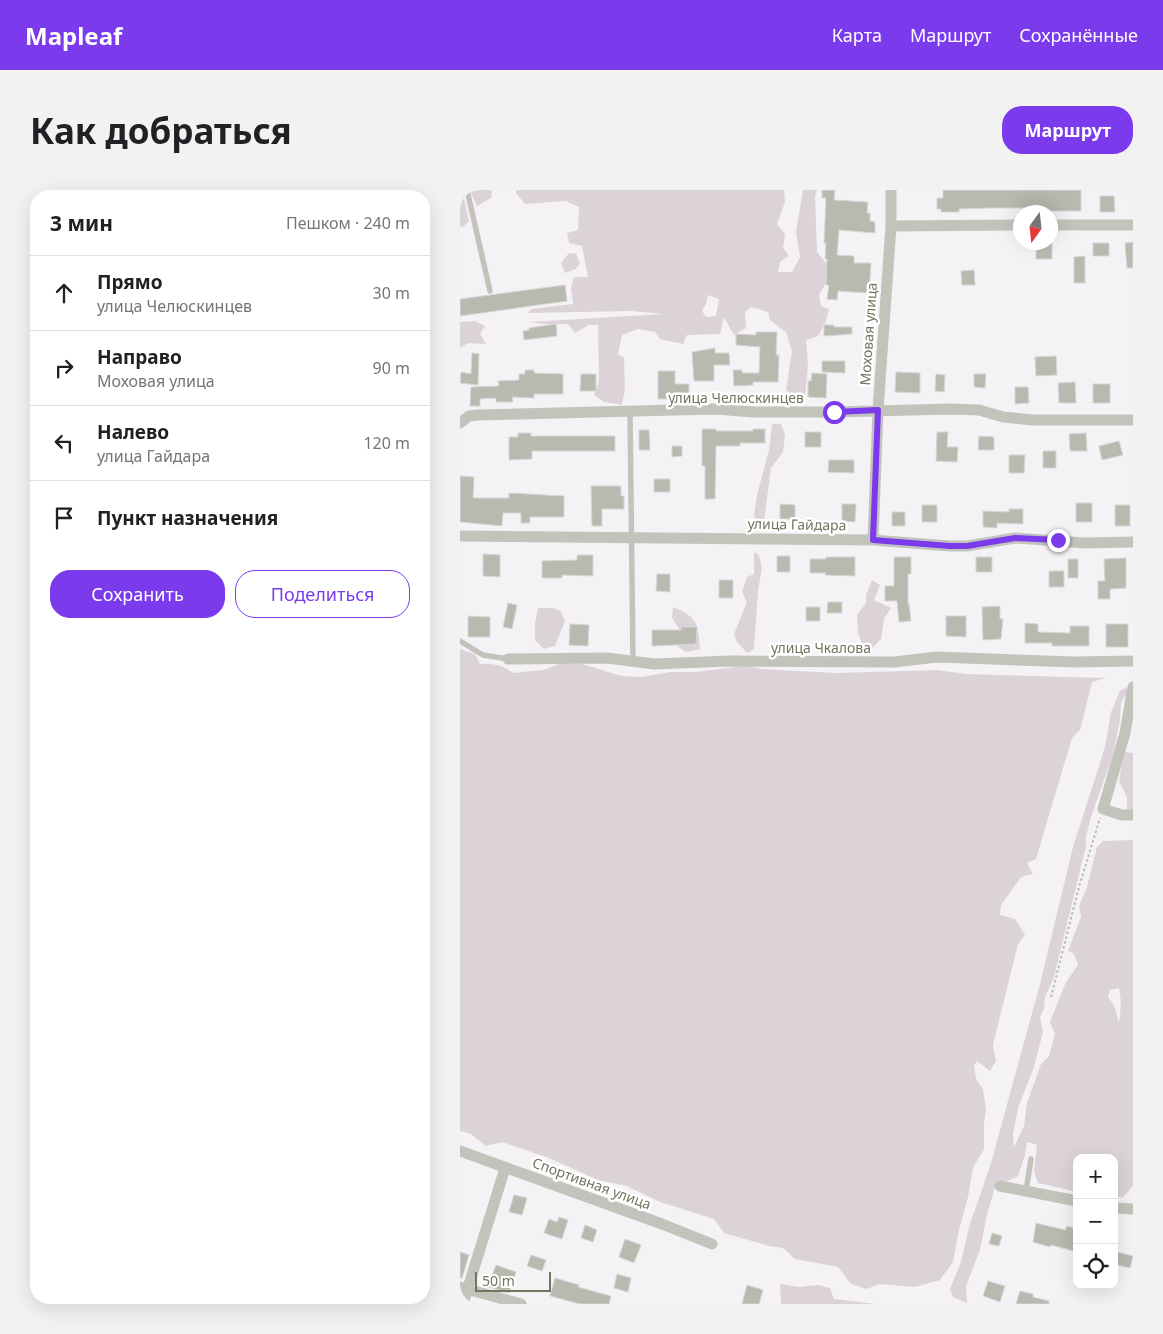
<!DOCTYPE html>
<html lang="ru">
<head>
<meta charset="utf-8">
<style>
	:root { --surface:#fff; --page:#f2f2f2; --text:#202124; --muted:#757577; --line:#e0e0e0; --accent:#7c3aed }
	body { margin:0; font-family:"Noto Sans",sans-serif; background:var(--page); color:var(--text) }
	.controls { position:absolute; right:15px; bottom:15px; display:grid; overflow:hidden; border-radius:10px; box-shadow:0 5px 20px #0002 }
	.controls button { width:45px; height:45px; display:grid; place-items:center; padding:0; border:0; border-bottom:1px solid var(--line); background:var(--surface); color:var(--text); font:25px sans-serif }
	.compass { position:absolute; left:553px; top:15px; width:45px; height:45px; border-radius:50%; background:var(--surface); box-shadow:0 5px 20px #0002; rotate:195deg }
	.scale { position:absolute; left:15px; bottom:12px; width:76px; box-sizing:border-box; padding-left:5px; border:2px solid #70775e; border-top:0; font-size:14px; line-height:18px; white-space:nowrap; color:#70775e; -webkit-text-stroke:4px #fff; paint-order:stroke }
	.stop { position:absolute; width:15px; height:15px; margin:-11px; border:4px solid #7c3aed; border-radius:50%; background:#fff }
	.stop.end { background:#7c3aed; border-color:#fff; box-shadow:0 1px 5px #0008 }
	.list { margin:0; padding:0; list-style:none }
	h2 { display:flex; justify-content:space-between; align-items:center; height:65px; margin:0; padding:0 20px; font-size:21px }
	h2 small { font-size:16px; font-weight:400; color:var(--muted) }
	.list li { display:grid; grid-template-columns:32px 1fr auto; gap:15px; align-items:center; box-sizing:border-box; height:75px; padding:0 20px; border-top:1px solid var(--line) }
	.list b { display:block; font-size:19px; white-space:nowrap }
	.list p { margin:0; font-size:16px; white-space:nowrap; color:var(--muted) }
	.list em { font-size:16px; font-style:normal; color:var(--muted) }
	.actions { display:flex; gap:10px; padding:15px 20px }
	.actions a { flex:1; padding:11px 0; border:1px solid var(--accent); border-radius:20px; text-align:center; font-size:18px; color:var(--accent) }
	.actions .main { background:var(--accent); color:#fff }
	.icon { flex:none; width:28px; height:28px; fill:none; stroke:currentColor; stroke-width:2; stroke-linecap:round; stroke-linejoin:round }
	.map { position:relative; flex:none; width:673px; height:1114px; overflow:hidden; border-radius:20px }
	header { display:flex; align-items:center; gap:30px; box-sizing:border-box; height:70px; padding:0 25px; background:var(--accent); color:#fff }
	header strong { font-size:24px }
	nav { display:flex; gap:28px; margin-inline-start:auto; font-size:18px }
	.intro { display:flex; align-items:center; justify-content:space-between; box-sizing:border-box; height:120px; padding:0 30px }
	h1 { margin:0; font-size:35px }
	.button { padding:12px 22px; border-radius:20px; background:var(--accent); color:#fff; font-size:18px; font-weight:700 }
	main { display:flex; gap:30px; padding:0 30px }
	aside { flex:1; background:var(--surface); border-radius:20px; box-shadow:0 5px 20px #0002 }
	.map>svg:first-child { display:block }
	.green { fill:#dcd3d9; fill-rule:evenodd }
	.building { fill:#b8baaf; stroke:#d6d5d7 }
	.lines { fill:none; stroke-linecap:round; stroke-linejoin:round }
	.path { stroke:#b9bbb5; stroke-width:2; stroke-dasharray:2.5 2.5; stroke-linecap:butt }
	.lane { stroke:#c2c4bc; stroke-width:5.5 }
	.street { stroke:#c2c4bc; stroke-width:11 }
	.route { stroke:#7c3aed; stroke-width:6 }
	.labels { text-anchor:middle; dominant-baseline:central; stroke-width:5; stroke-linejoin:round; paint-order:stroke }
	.street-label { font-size:14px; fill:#70775e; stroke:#fff }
</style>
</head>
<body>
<header>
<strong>Mapleaf</strong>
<nav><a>Карта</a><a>Маршрут</a><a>Сохранённые</a></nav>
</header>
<div class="intro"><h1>Как добраться</h1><a class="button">Маршрут</a></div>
<main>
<aside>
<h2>3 мин<small>Пешком · 240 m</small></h2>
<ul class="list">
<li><svg class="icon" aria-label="ahead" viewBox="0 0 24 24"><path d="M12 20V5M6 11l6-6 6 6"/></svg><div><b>Прямо</b><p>улица Челюскинцев</p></div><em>30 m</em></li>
<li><svg class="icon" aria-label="right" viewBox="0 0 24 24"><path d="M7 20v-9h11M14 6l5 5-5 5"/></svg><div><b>Направо</b><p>Моховая улица</p></div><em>90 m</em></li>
<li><svg class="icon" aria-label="left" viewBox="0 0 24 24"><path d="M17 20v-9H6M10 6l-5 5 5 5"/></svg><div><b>Налево</b><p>улица Гайдара</p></div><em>120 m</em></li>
<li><svg class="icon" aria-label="arrive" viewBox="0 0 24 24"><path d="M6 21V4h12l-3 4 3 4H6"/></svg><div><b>Пункт назначения</b></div></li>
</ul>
<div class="actions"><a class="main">Сохранить</a><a>Поделиться</a></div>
</aside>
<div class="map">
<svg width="673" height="1114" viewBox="0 0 673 1114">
	<rect width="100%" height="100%" fill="#f5f2f6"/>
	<!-- green -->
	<path class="green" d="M0,0H2L9,31L3,37L0,36Z
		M11,0H32L31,8L17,16L11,3Z
		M56,0H324L325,12L317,34L325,44L323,58L329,66L320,72L318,82H332L340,67L336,42L343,0H357L355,6L357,62L367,74L366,93L359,105L361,116L369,119L366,131L358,146L346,150L348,176L345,207L336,213L331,204L326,200L332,161L326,142L310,130L308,122L291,117L285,122L286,138L274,145L264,127L260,144L227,145L223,154L200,149L195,142L178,139L162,145L158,164L164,168L165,198L162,215L144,212L134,205L139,191L138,135H129L115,143L108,134H84L70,132L203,124L172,121L68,123L71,119L113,114L111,98L114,87H128L122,56L109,53L107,43L118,40L119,17L106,11L65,14L56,3ZM248,105L259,109L256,126L246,127L242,121L246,114Z
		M109,63L116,64L120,73L116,79L105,83L101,73Z
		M15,131L25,136L20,144L26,154L8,153L0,158V132Z
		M312,234H321L325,245L323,262L311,278L304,331L299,337L294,325L297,305L309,260Z
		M294,362L299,365L302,378L298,401L294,459L287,463L277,452L274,444L287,412L282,402L287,387L294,384Z
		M412,390L420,395L414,410L431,418L424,429L421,449L410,461L403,456L398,443L397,425L406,413V405Z
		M213,417C238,427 238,434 240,459L226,462L218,457L221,442L212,428Z
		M78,418H92L101,421L105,431L95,456L84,459L75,450V433Z
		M0,459L15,464L20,474C33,473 43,475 53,483L83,480L100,474H122L162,486L182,487L210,482H235L285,476L303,479L376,483L476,480L506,484L646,488L632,492L620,540L612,548L576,669L567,673L573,684L561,687L541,715L540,725L555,729L565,745L558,754L533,855L536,871L530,881L517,871L514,875L516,889L523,899L526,920L524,933V959L513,978L508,1007L499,1040L493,1072L480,1090L455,1097L419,1094L407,1099L391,1094L378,1077L335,1069L323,1058L309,1056L264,1043L254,1029L200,1012L167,996L138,990L89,968L42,952L26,956L11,944L0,941Z
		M666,497L668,502L661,512L660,530L653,565L631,627L626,646V656L594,787L585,807L584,819L580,827L583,842L574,877L558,918L553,944L554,957L564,936L567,913L581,874L589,866L595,844L590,832L606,792L618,775L614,764L608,761L621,727L619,716L627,697L637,657L643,651L673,650V996L663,1007L654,1008V968H617V1002L578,993L574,981L577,955L567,952L565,965L558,986L548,991H537L527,1024L520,1060L506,1096L507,1113L493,1107L490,1099L501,1072L509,1037L531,973L580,794L613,657L645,557L651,522L660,501ZM659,798L661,813L659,833L654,815L648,807L650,800Z
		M664,562L673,563V624L667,629V607L659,591Z
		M320,1094L338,1097L358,1095L370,1098L374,1109L416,1114H321Z"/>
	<!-- building -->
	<path class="building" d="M362,0H375L374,10L408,12L407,23H410V31L415,32V43L379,40L377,65L394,66V73H411L409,103L378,101L377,110L367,109L369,95H366L367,69H365L366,53H364L366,8H362Z
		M483,0H621V21H572V18H531L499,19V22H481V19H477V8H483Z
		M640,6H654L655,22H640Z
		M576,52H592V69H576Z
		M673,52V78H667L665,53Z
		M633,53H649V66H633Z
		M625,66V93H614V67Z
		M514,80L515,95H502L501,81Z
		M105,95L107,111L0,126V109Z
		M96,134L97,146L64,150L63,141L69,140V138Z
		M364,135H374V137H392V144L364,146Z
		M296,142H317L316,165H319L318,192H293V195L274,196L273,180H282V183H299L300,157L276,155V144L296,145Z
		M255,158V163H269L270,175H254V191H234L232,162Z
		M12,163L19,164L18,195L0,193L1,182L11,184Z
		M596,166L597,185L576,186L575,167Z
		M362,171H385V183L362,182Z
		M65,180H74V183L103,184V204H74V208L52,207L53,212H36V208L20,209V216H10L11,197L39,196L38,191L59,190V184H65Z
		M198,181H215V194H229V212H219V209H198Z
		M436,182L460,183V203L435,202Z
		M352,183L367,184L366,208L348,207V191H351Z
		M121,184H136V201H120Z
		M476,184L485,185L484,202L475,201Z
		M514,184H526L525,198L514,197Z
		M615,192L616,213H599L598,193Z
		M633,194H650V213H633Z
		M555,197H568L569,213L555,214Z
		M242,239H256V241H293V239H305V253H280V256H256L255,309H245V276H242Z
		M179,240H189L190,260H179Z
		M345,242H361V257H345Z
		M477,242H488L487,257H498L497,272L476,271Z
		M58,243H71V246H155V261H72V269L49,270V247H58Z
		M626,243L627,261H610L609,244Z
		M519,246L534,247V260H518Z
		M659,251L663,265L642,270L639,256Z
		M212,256H222V266L212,267Z
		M583,261H596V278H583Z
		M549,265H565L564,283H549Z
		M369,270H394V283L368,282Z
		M0,286L14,287L13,308H49V303L104,306V327H70V333H61V323H43L42,336L0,332Z
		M194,289H210V302H194Z
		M131,296H161V306H164V319H142V336H132Z
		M616,313H632V332H616Z
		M320,314L335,315V329H320Z
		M382,314H396L395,332L382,331Z
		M462,315H477V332H462Z
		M655,315H670V336H655Z
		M549,319H563V334L537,333V338L523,337V321L549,322Z
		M432,322H445V336H432Z
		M23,364L40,365V387L23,386Z
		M117,365H133V386L102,385V388H82V371L117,370Z
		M317,366H330V382H317Z
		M366,367H395V386L365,385L366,383H350V369H366Z
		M434,367H451V384H448V414H449L451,431L439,432L437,411H425V396H434Z
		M516,367H532V382H516Z
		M666,368V398L650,399V409H638V391H645L644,369Z
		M608,369H618V388H608Z
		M589,381H604V397H589Z
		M197,384H210V402L196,401Z
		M259,390H273V408H259Z
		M368,412H382V423H367Z
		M48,413L57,415L52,439L43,437Z
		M540,416V429H543L541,449L523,450L522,417Z
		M346,417H360V431H346Z
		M8,426L30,427V447H8Z
		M486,426H506V447L486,446Z
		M565,433L578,434V442L610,443V436H629V456H592V453H565Z
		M110,434L129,435L128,456L109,455Z
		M646,434H668V457H646Z
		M221,437H237L236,454L192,456V440H221Z
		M54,1005L67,1008L62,1025L49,1022Z
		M99,1027L108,1030L102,1049L84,1043L89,1029L97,1032Z
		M576,1033L605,1040L607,1036L617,1039V1062L591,1055L590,1057L573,1052Z
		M125,1035L137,1040L133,1052L121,1048Z
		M532,1043L542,1046L539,1056L529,1054Z
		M165,1049L181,1055L174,1073L159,1067Z
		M0,1062L9,1065L2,1088H0Z
		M657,1062L673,1066L670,1078L654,1074Z
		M71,1065L86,1070L82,1081L67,1076Z
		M36,1075L56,1082L49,1103L28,1097Z
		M157,1084L171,1088L168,1102L154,1098Z
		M95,1088L119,1095L118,1097L151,1106L149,1114H120L90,1106Z
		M528,1091L545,1096L540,1112L523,1106Z
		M287,1095L303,1100L299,1114H282Z
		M560,1101L573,1104V1107L589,1111V1114H556Z"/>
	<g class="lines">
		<!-- path -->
		<path class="path" d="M591,807L619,697L640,628"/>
		<!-- lane -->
		<path class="lane" d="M7,0L30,101
			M170,222L173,470
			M0,451L23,465L48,469
			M566,1001L571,969"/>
		<!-- street -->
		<path class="street" d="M590,35H673
			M431,36L560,35
			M0,233L9,226L18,225L255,219L294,222H374L491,219L519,220L543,227L572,230H673
			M0,346L413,350L490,356H507L555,348L625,353L673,352
			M413,350L418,220L431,36V0
			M48,469L147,468L194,474L271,471L434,472L477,467L614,472L673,471
			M673,497L665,543L643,619L662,625H673
			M0,961L202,1034L252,1054
			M540,996L617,1011
			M654,1018L673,1019
			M0,1097L61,1114
			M3,1114L45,978"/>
	</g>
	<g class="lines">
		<!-- route -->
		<path class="route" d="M374,222L418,220L413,350L490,356H507L555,348L598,350"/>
	</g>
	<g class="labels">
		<!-- street labels -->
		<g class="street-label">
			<text transform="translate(408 144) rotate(-86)">Моховая улица</text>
			<text x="276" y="207">улица Челюскинцев</text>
			<text transform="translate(337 334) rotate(1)">улица Гайдара</text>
			<text x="361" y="457">улица Чкалова</text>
			<text transform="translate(132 993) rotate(20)">Спортивная улица</text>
		</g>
	</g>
</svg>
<div class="controls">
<button>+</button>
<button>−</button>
<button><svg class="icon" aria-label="locate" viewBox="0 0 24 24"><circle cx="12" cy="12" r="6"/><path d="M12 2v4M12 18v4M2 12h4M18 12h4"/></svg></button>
</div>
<svg class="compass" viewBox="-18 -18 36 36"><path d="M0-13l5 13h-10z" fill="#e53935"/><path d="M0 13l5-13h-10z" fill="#757577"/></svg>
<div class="scale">50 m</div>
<div class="stop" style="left:374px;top:222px"></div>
<div class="stop end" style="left:598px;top:350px"></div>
</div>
</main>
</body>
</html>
